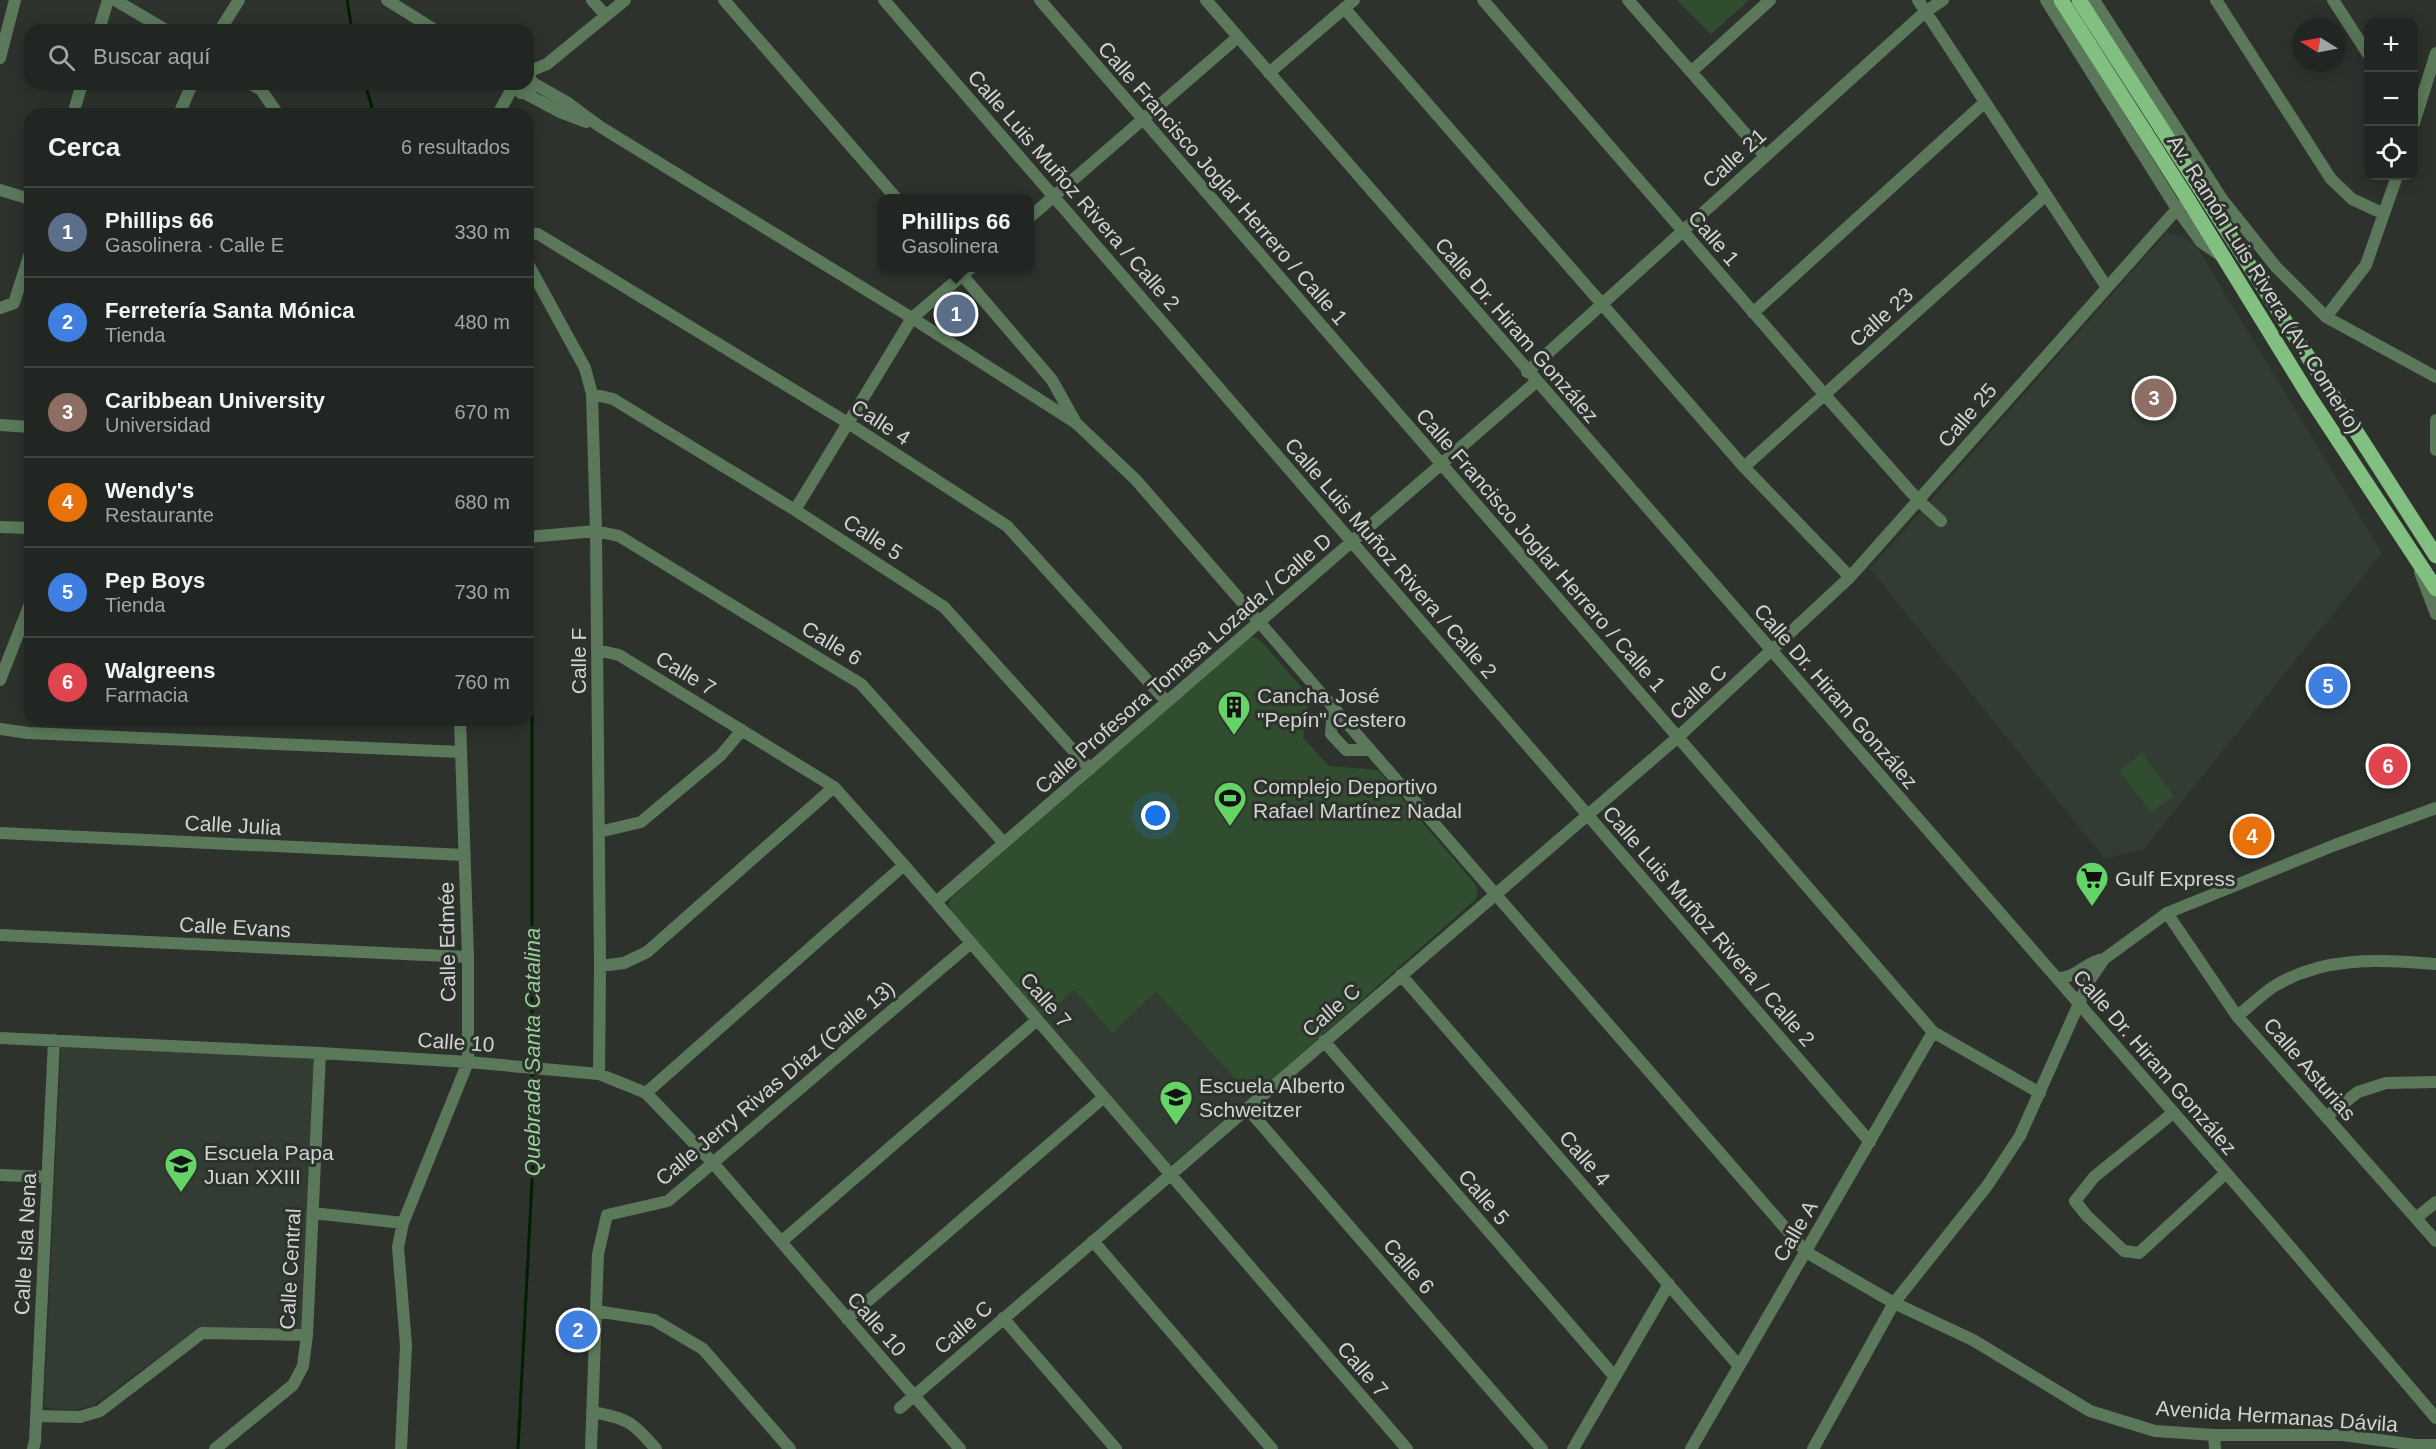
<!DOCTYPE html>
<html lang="es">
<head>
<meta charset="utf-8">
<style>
	:root { --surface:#222622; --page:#2e322f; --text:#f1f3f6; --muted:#a2a5a5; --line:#3f4340; --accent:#1a73e8 }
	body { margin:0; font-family:Arial,sans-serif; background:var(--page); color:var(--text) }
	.controls { position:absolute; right:18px; top:18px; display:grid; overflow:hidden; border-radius:12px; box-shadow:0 3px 15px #0003 }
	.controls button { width:54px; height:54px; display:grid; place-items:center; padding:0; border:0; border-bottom:2px solid var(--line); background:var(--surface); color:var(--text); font:30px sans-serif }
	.compass { position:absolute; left:2292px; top:18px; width:54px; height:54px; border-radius:50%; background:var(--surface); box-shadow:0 3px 15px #0003; rotate:280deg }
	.you { position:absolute; left:1156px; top:816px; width:21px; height:21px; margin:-15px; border:4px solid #fff; border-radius:50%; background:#1a73e8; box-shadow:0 0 0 9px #1a73e833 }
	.badge { display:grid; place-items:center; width:39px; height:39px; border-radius:50%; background:var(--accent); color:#fff; font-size:20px; font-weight:700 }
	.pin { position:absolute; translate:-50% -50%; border:3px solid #fff; box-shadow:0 2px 6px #0006 }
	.popup { position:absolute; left:878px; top:194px; width:156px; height:78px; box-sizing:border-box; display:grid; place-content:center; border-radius:12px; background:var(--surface); filter:drop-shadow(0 2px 4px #0005); font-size:20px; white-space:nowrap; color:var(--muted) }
	.popup b { font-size:22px; color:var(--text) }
	.popup::after { content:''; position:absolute; left:50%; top:100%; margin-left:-12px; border:12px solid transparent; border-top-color:var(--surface) }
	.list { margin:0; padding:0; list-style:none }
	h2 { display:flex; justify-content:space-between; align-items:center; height:78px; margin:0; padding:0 24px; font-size:26px }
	h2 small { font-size:20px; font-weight:400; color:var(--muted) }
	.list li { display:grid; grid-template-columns:39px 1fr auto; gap:18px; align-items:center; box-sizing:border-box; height:90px; padding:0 24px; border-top:2px solid var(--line) }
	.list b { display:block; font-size:22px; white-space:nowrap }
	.list p { margin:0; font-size:20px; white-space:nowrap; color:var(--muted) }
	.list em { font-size:20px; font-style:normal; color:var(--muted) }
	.icon { flex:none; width:33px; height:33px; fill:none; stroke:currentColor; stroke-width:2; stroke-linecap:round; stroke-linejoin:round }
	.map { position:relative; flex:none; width:2436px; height:1449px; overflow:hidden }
	.search { position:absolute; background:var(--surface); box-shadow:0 3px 15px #0003; left:24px; top:24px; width:510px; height:66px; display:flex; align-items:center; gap:15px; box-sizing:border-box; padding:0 21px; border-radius:18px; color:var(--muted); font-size:22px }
	.panel { position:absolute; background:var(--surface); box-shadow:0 3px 15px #0003; left:24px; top:108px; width:510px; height:618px; border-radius:18px }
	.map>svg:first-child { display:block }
	.built { fill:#323c32 }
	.green { fill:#314d30 }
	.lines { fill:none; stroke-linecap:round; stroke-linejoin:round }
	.stream { stroke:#002001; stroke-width:3 }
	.minor { stroke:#5b795a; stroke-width:12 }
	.tertiary { stroke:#5b795a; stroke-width:12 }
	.primary { stroke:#81c080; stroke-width:15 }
	.labels { text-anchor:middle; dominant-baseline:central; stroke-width:6; stroke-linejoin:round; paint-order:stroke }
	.street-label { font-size:21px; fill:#d1d4d1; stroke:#2d322d }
	.poi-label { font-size:21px; fill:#d1d4d1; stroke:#2d322d; text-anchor:start }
	.water-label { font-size:22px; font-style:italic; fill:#98d196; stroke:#2d322d }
</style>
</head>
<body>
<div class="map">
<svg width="2436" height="1449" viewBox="0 0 2436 1449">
	<rect width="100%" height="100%" fill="#2d322d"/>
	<!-- built -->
	<path class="built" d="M2167,232L2194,242L2382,553L2144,849L2105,859L1870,569Z
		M1074,990L1112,1032L1156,992L1252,1097L1171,1165L1163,1162L1043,1017Z
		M61,1045L314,1058L302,1329L200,1327L92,1406L72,1410L44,1408Z"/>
	<!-- green -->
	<path class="green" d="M1677,0H1749L1711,34Z
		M1254,637L1261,641L1309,696L1303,738L1329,766L1378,770L1475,884L1478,892L1476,899L1252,1097L1156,992L1112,1033L1074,990L1043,1017L952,912L948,904L951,898L1248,638Z
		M2142,753L2174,796L2151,813L2119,770Z"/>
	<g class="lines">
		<!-- stream -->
		<path class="stream" d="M347,0L352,30
			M365,84L374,114
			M528,656L532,680V1064
			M518,1449L533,1163L532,1070"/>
		<!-- minor -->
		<path class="minor" d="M115,0L166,30
			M592,0L606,16
			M724,0L896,198
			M884,0L1870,1142
			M1040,0L1933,1032L2040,1093
			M1483,0L1824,394L1918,500L1941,521
			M1628,0L1765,156
			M1918,0L2106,286
			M2046,0L2177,209L2201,242L2220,255
			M2094,0L2222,199L2276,267L2326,317L2436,377
			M2216,0L2331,179L2352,199L2384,214
			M2333,0L2368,54
			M1344,8L1744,467L1850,577
			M99,30L108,0
			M220,30L239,0
			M0,58L15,0
			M528,72L547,64L625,0
			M1691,72L1770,0
			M1269,73L1354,0
			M251,84L261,90L278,114
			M73,114L82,84
			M179,114L192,84
			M498,114L514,85
			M2414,123L2436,53
			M0,190L30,199
			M1030,217L1238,37
			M528,233L538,234L848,423L1007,526L1167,702
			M528,264L585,368L592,394L596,531L600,966L599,1074
			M956,268L1052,380L1076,423
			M0,308L14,303L30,253
			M1753,313L1984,103
			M2326,317L2366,265L2397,176
			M1527,372L1925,12L1943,0
			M592,394L613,399L795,510L944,607L1090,769
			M0,425L30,427
			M1744,467L2045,196
			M795,510L912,318L971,268
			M0,527L30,528
			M528,537L596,531L619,536L861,684L1004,843
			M2420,572L2436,614
			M597,650L619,655L834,787L904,865L1407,1449
			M0,680L30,604
			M1333,708L1331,734L1346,750H1370
			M0,729L28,733L461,752
			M599,832L641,822L721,755L742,730
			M0,833L464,855
			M936,902L1536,382
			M2167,913L2237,1016L2436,1241
			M0,935L468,957
			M600,966L624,963L647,952L834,787
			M1401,975L1739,1366
			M2237,1016C2249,1007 2261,995 2273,987C2324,955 2380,960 2436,964
			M0,1038L320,1053L468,1062L599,1074L646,1093L714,1164L960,1449
			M1324,1041L1615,1377
			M646,1093L904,865
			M1247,1108L1542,1449
			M2173,1113L2094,1177L2075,1201L2087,1216L2124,1251L2139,1253L2226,1173
			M2326,1117L2358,1092L2386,1083L2436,1082
			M0,1175L47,1177
			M313,1213L403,1223
			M2416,1218L2436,1202
			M1093,1241L1272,1449
			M781,1242L1037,1020
			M596,1311L654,1320L703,1349L790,1449
			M1003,1318L1116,1449
			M847,1319L1104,1097
			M900,1408L1677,738L1850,577L2177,209L2189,201
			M592,1412C627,1418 633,1422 656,1449
			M36,1416L80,1417L100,1411L202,1333L307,1335
			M2214,1435L2215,1449
			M33,1449L35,1441L54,1040
			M215,1449L293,1385L303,1366L307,1335L320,1053
			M401,1449L406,1345L398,1247L403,1223L468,1062V957L460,720
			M591,1449L598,1254L607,1215L668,1201L971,943
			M1573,1449L1669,1284
			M1691,1449L1933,1032"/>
		<!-- tertiary -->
		<path class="tertiary" d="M387,0L435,30
			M1206,0L2268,1221L2436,1418
			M533,83L568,103L599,126L912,318L1076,423L1136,480L1806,1252L1894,1303L1973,1340L2090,1411L2155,1431L2214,1435H2343L2415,1445H2436
			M514,84L521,93L530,91L533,83L528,75
			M524,93L562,113L586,122
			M2436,420V450
			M2057,978C2076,979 2086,961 2104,959
			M1813,1449L1894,1303L1987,1186L2020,1136L2089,981L2104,959L2167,913L2335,845L2436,808"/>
		<!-- primary -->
		<path class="primary" d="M2061,0L2189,201L2309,396L2436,589
			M2079,0L2436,556"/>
	</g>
	<!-- icons -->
	<defs>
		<symbol id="building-pin" viewBox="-11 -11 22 30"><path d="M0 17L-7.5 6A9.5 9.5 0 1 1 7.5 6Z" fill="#65d467" stroke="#2d322d"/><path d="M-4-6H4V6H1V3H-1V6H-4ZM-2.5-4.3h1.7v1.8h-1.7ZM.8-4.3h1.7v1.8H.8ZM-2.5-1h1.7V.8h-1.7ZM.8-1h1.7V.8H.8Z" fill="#111"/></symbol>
		<symbol id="stadium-pin" viewBox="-11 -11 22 30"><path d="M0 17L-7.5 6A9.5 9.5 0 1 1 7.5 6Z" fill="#65d467" stroke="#2d322d"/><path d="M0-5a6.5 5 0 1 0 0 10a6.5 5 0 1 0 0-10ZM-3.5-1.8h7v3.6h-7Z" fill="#111"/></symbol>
		<symbol id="supermarket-pin" viewBox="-11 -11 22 30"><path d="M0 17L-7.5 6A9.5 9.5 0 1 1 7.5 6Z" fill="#65d467" stroke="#2d322d"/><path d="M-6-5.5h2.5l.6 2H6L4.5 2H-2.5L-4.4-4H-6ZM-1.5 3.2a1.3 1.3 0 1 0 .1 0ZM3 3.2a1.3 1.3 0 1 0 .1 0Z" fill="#111"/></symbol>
		<symbol id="school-pin" viewBox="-11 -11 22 30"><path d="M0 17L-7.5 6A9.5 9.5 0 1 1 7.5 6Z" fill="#65d467" stroke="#2d322d"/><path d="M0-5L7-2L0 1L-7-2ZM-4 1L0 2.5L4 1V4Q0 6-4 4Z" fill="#111"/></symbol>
	</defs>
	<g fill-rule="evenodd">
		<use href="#building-pin" x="1215" y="688" width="38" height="52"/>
		<use href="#stadium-pin" x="1211" y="779" width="38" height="52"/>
		<use href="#supermarket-pin" x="2073" y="859" width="38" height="52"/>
		<use href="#school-pin" x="1157" y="1078" width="38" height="52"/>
		<use href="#school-pin" x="162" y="1145" width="38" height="52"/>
	</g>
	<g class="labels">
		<!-- street labels -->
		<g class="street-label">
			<text transform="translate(1734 158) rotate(-42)">Calle 21</text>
			<text transform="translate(1223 183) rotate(49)">Calle Francisco Joglar Herrero / Calle 1</text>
			<text transform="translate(1074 190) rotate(49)">Calle Luis Muñoz Rivera / Calle 2</text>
			<text transform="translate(1714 238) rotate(49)">Calle 1</text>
			<text transform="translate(2265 284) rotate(58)">Av. Ramón Luis Rivera (Av. Comerío)</text>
			<text transform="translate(1881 317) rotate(-42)">Calle 23</text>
			<text transform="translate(1517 330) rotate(49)">Calle Dr. Hiram González</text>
			<text transform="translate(1967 415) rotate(-49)">Calle 25</text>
			<text transform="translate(881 422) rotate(33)">Calle 4</text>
			<text transform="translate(873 537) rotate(33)">Calle 5</text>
			<text transform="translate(1541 550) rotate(49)">Calle Francisco Joglar Herrero / Calle 1</text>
			<text transform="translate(1391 558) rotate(49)">Calle Luis Muñoz Rivera / Calle 2</text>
			<text transform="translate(832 643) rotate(31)">Calle 6</text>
			<text transform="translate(578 661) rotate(-90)">Calle F</text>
			<text transform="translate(1183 663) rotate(-41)">Calle Profesora Tomasa Lozada / Calle D</text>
			<text transform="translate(686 673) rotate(31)">Calle 7</text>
			<text transform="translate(1698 692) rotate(-43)">Calle C</text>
			<text transform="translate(1836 696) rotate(49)">Calle Dr. Hiram González</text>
			<text transform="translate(233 825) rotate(3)">Calle Julia</text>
			<text transform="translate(1709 926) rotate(49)">Calle Luis Muñoz Rivera / Calle 2</text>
			<text transform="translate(235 927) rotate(3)">Calle Evans</text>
			<text transform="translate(447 942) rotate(-91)">Calle Edmée</text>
			<text transform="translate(1046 1000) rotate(49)">Calle 7</text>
			<text transform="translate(1331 1010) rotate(-41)">Calle C</text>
			<text transform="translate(456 1042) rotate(4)">Calle 10</text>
			<text transform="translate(2155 1062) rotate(49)">Calle Dr. Hiram González</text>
			<text transform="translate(2310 1069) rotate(49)">Calle Asturias</text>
			<text transform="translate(775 1083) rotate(-40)">Calle Jerry Rivas Díaz (Calle 13)</text>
			<text transform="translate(1585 1158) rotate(49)">Calle 4</text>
			<text transform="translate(1484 1197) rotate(49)">Calle 5</text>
			<text transform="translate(1795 1231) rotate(-60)">Calle A</text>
			<text transform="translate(25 1244) rotate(-87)">Calle Isla Nena</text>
			<text transform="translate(1409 1266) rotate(49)">Calle 6</text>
			<text transform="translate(290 1269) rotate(-87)">Calle Central</text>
			<text transform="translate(877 1324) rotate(49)">Calle 10</text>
			<text transform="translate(963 1327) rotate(-41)">Calle C</text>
			<text transform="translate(1363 1369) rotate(49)">Calle 7</text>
			<text transform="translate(2277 1416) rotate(4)">Avenida Hermanas Dávila</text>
		</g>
		<!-- poi labels -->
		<g class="poi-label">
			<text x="1257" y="695">Cancha José<tspan x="1257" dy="24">"Pepín" Cestero</tspan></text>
			<text x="1253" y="786">Complejo Deportivo<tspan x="1253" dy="24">Rafael Martínez Nadal</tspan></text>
			<text x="2115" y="878">Gulf Express</text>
			<text x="1199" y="1085">Escuela Alberto<tspan x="1199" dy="24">Schweitzer</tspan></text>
			<text x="204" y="1152">Escuela Papa<tspan x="204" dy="24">Juan XXIII</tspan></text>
		</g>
		<!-- water labels -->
		<g class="water-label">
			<text transform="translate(532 1052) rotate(-90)">Quebrada Santa Catalina</text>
		</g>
	</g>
</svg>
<div class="controls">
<button>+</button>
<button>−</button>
<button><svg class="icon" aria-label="locate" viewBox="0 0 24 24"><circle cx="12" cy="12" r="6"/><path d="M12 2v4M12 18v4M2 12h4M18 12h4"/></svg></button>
</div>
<svg class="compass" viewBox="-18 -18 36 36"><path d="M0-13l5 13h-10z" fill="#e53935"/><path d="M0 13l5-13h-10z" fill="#a2a5a5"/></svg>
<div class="you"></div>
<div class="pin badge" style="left:956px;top:314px;background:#5c6f8a">1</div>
<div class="popup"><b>Phillips 66</b>Gasolinera</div>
<div class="pin badge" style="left:578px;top:1330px;background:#3f7fe0">2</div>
<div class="pin badge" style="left:2154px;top:398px;background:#8d6e63">3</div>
<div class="pin badge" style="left:2252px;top:836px;background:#e8710a">4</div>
<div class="pin badge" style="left:2328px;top:686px;background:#3f7fe0">5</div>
<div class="pin badge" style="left:2388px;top:766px;background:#e0444e">6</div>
<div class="search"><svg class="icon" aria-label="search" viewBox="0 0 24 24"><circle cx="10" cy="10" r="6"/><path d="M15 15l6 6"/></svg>Buscar aquí</div>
<section class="panel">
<h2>Cerca<small>6 resultados</small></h2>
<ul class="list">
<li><span class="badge" style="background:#5c6f8a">1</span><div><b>Phillips 66</b><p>Gasolinera · Calle E</p></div><em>330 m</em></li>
<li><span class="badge" style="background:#3f7fe0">2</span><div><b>Ferretería Santa Mónica</b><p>Tienda</p></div><em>480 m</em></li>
<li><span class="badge" style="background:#8d6e63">3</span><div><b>Caribbean University</b><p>Universidad</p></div><em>670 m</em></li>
<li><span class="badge" style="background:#e8710a">4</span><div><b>Wendy's</b><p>Restaurante</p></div><em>680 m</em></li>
<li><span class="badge" style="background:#3f7fe0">5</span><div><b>Pep Boys</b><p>Tienda</p></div><em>730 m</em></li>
<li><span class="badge" style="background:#e0444e">6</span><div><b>Walgreens</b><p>Farmacia</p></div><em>760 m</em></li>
</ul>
</section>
</div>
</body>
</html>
